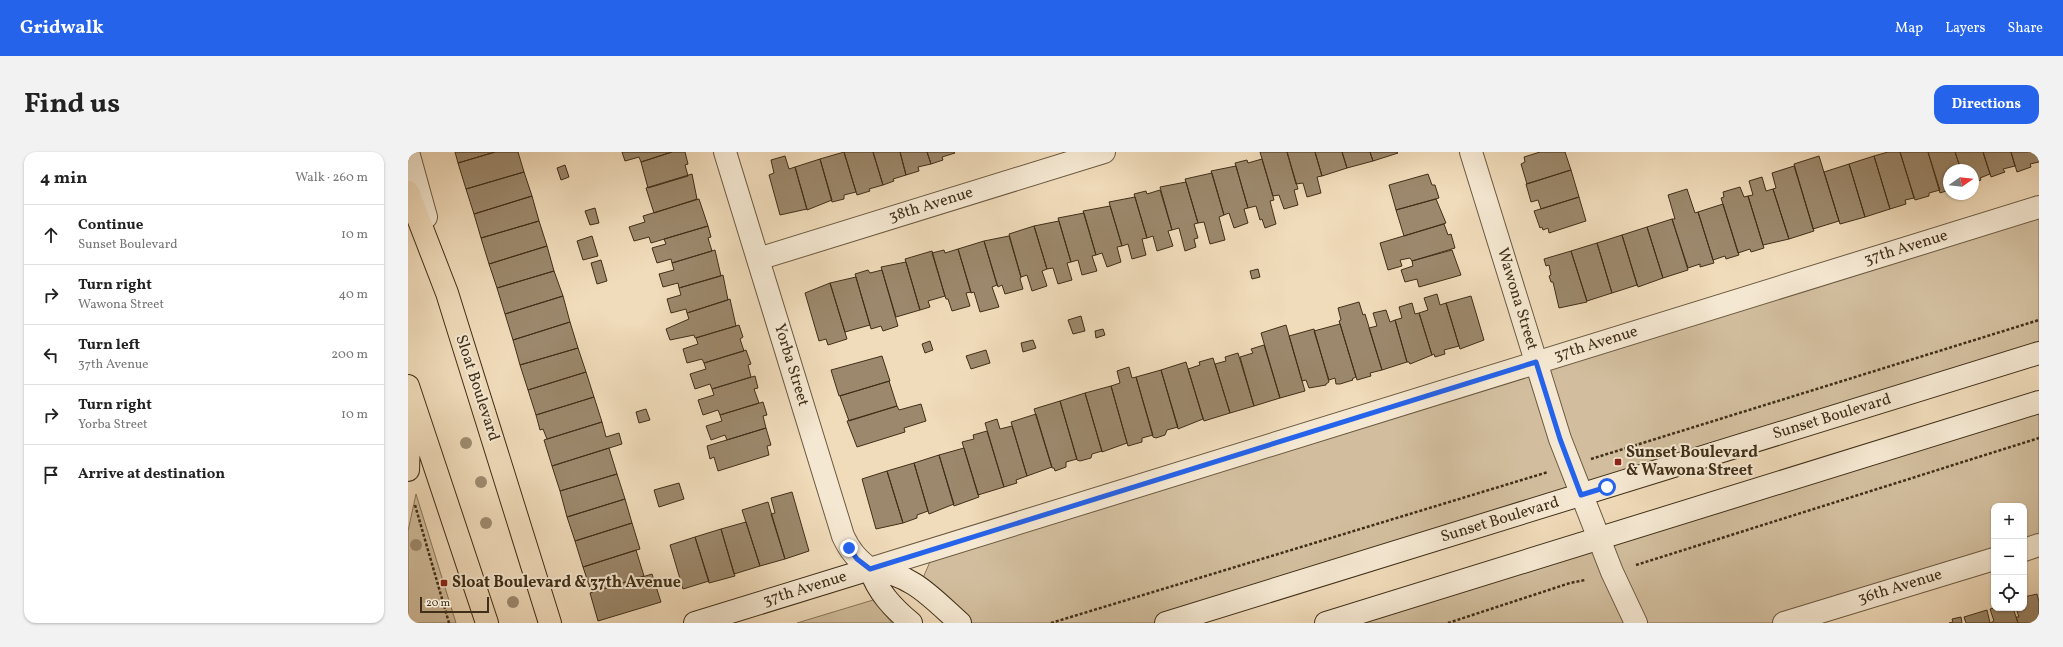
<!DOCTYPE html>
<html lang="en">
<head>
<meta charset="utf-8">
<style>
	:root { --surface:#fff; --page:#f2f2f2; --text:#222; --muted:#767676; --line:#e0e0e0; --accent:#2563eb }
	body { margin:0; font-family:Vollkorn,serif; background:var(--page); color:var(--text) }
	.controls { position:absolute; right:12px; bottom:12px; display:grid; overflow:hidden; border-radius:8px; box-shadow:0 1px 3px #0004 }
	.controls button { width:36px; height:36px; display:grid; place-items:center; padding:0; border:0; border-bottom:1px solid var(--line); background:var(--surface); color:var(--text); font:20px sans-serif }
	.compass { position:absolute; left:1535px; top:12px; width:36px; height:36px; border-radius:50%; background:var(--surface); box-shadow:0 1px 3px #0004; rotate:76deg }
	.scale { position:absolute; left:12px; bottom:10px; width:69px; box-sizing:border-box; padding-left:4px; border:2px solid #402f18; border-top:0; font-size:11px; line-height:14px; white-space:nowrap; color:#402f18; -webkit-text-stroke:3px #f5e8d2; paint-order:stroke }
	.stop { position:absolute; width:12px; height:12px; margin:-9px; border:3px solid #2563eb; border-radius:50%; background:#fff }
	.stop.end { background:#2563eb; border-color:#fff; box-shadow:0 1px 4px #0008 }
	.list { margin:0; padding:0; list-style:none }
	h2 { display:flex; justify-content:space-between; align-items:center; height:52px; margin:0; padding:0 16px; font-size:17px }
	h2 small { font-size:13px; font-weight:400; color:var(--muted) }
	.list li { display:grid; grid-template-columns:26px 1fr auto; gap:12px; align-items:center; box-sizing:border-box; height:60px; padding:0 16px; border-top:1px solid var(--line) }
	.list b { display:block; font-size:15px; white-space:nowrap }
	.list p { margin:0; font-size:13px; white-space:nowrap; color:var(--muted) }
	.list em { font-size:13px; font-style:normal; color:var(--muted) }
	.icon { flex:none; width:22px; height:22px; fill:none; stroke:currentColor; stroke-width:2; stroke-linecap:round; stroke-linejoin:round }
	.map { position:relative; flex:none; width:1631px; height:471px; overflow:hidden; border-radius:12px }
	header { display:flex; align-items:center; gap:24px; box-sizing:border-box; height:56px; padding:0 20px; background:var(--accent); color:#fff }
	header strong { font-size:19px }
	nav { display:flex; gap:22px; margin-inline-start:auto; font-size:14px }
	.intro { display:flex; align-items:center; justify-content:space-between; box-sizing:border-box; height:96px; padding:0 24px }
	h1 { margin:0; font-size:28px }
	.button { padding:10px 18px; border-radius:12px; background:var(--accent); color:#fff; font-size:14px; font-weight:700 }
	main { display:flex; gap:24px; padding:0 24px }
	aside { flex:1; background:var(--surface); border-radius:12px; box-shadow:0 1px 3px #0004 }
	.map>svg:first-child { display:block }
	.green { fill:#d2be9e; stroke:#89765b }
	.building { fill:#9c886c; stroke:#402f18 }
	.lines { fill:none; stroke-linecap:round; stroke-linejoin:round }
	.minor-casing { stroke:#6c5a40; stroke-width:24 }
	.tertiary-casing { stroke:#6c5a40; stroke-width:24 }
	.secondary-casing { stroke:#402f18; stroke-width:24 }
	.primary-casing { stroke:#402f18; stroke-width:24 }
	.path { stroke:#402f18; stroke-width:2.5; stroke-dasharray:3 2; stroke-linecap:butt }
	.minor { stroke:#f5e8d2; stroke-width:22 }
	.tertiary { stroke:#f5e8d2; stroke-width:22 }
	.secondary { stroke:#f5e8d2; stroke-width:22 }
	.primary { stroke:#f0dbba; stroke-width:22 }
	.tree { fill:#9f8c70 }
	.route { stroke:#2563eb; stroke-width:5 }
	.poi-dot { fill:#8f2418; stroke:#f5e8d2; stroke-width:1.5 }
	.labels { text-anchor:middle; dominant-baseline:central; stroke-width:4; stroke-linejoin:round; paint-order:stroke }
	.street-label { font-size:16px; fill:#402f18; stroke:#f5e8d2 }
	.poi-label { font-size:16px; font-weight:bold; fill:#402f18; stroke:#f5e8d2; text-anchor:start }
</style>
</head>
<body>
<header>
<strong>Gridwalk</strong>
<nav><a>Map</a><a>Layers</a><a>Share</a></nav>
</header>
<div class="intro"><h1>Find us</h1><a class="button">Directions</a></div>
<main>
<aside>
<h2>4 min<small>Walk · 260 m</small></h2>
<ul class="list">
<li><svg class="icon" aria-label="ahead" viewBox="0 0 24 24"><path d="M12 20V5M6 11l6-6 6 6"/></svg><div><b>Continue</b><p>Sunset Boulevard</p></div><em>10 m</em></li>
<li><svg class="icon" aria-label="right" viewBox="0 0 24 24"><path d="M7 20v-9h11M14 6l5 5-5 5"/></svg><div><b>Turn right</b><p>Wawona Street</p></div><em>40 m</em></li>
<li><svg class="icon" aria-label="left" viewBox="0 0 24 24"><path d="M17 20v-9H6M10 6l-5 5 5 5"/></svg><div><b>Turn left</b><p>37th Avenue</p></div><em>200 m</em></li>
<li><svg class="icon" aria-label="right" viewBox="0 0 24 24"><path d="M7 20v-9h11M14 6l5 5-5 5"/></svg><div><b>Turn right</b><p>Yorba Street</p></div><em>10 m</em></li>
<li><svg class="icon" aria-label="arrive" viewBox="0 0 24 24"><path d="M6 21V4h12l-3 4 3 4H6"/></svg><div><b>Arrive at destination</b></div></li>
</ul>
</aside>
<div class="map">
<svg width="1631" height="471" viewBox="0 0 1631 471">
	<rect width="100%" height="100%" fill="#f0dbba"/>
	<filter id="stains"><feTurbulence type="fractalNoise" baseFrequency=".005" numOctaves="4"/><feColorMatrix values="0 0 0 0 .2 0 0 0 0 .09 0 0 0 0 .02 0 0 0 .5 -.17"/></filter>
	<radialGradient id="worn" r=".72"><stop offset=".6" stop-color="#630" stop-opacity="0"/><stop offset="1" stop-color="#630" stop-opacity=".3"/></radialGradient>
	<!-- green -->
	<path class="green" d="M1631,55V201L758,471H552L511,435L528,396Z
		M1631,250V394L1616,398V354H1586V408L1380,471H917Z
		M8,342L48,471H0V379Z
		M465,448L484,471H389Z"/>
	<!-- building -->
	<path class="building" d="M47,0H87L50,11Z
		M87,0H110L116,20L58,37L50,11Z
		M214,0H264L233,10L231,5L217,9Z
		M264,0H277L280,12L277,13L280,24L240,36L233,10Z
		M436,0L448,40L436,43V47L424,50L412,7Z
		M436,0H465L475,33L461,37L462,39L449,43Z
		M465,0H492L498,23L485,27L486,29L475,33Z
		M492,0H519L523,12L510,15L511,19L498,23Z
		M519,0H546L547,1L534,5L535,8L523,12Z
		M852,0H879L890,37L886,38L890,53L876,57L871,43L865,44Z
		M879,0H907L914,24L909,25L913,41L899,45L895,31L888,32Z
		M907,0H934L939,16L914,24Z
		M934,0H962L965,9L939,16Z
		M962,0H989L990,1L965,9Z
		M1132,0H1157L1163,18L1119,32L1113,12L1117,10L1116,5Z
		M1480,0H1492L1506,46L1497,48L1498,52L1482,57L1466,4Z
		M1492,0H1520L1532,38L1521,41V44L1507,48Z
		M1520,0H1547L1553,18H1541V38L1532,41Z
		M1547,0H1575L1582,22L1572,26L1573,28L1565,31V18H1553Z
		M1575,0H1603L1607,14L1595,17L1597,20L1583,25Z
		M1603,0H1630L1631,10L1622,12L1623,15L1609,20Z
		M377,4L381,17L387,15L399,57L372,63L361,23L366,21L363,8Z
		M1411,4L1431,69L1405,77L1386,12Z
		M1466,4L1482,57L1457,65L1441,12Z
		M412,7L424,48L399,58L387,15Z
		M854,7L866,48L862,49L868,72L857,76L854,67L852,68L848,54L840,56L827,11L839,8L840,11Z
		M1441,12L1457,65L1432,72L1416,20Z
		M157,13L161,25L153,28L149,16Z
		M828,14L840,56L836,57L840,71L826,76L821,61L816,63L803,19Z
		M1386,14L1406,79L1381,87L1365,37L1368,36L1364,21Z
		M1163,18L1171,45L1133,57L1130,48L1123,50L1118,32Z
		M116,20L124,44L66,62L58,37Z
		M804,21L816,63L811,65L817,88L802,92L796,70L790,71L777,27Z
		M284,22L289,47L246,61L238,36Z
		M1020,22L1024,33H1027L1031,46L988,58L981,33Z
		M1354,25L1358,39L1365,37L1381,87L1355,93L1340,44L1345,43L1341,29Z
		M778,30L790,71L786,72L790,86L786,87L788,95L777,99L771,76L764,78L752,35Z
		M1332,35L1336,45L1340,44L1356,96L1343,100L1342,97L1330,101L1313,46L1316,45L1315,40Z
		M1279,37L1287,61L1290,60L1306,111L1292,115V112L1280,116L1264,67H1267L1260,43Z
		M752,38L764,78L760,79L765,94L749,99L745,84L739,86L726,42L738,39L739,42Z
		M124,44L131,69L73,86L66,62Z
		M727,45L739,86L734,87L738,103L724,107L720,92L714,94L701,50Z
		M1171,45L1178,69L1141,81L1140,76L1135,78L1134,75L1132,76L1126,59Z
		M291,47L300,74L243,91L241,85L226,89L221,75L237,70L235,64Z
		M1028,47L1038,71L996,84L988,58Z
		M1315,52L1331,103L1318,107L1317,104L1305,108L1290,60Z
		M702,54L714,94L709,95L713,110L699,115L694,101L688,103L675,59Z
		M187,56L191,71L182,73L177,59Z
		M676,61L688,103L684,104L689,119L674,123L670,108L663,110L650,66Z
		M1264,67L1280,118L1255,126L1239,75Z
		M131,69L139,94L81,112L73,86Z
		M651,69L663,110L659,111L664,128L650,132L645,116L639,117L626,74Z
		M1036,72L1040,83L1043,82L1047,96L1004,109L1002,106L992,108L994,114L980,118L972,91Z
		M300,74L303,85L300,86L304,99L264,111L263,107L249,111L244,96L258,92L256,87Z
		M626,74L639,117L634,119L639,134L624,139L619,123L613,125L601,82Z
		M1239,75L1255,126L1230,135L1214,83Z
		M1214,83L1229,133L1204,141L1189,91Z
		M184,84L190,104L175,108L169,89Z
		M601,84L613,125L612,127L615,137L597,142L594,133L590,135L576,89Z
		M576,89L589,133L584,135L591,155L572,160L566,140L563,141L550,97Z
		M1189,91L1204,141L1179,149L1163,99Z
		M139,94L146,119L89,136L81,112Z
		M550,97L563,140L558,141L562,154L544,159L540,147H538L537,144L524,101L536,98L537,101Z
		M307,98L313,124L271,136L270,131L255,135L251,122L266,118L264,111Z
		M1044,98L1053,123L1011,135L1009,127L997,130L993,118L1005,114L1004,109Z
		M524,99L537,144L520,149L522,155L512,158L497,107Z
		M1163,99L1179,150L1151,156L1145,130H1143L1141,124L1143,123L1141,113L1138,114L1136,107Z
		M193,108L199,129L189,132L183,111Z
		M498,110L512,158L488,165L473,115Z
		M850,117L852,125L844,127L842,119Z
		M460,118L462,121L474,118L490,174L475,179L473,174L463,177L447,122Z
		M146,119L155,144L97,162L89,136Z
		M315,123L320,148L279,161L278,157L263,161L259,147L273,143L271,136Z
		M448,125L462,173L437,180L422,131Z
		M422,131L439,187L420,193L418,187L411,189L397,141Z
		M1029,142L1032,153L1038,151L1051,194L1036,198L1037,202L1027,205L1026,202L1024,203L1011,161L1020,158L1016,146Z
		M155,144L162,170L105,188L97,162Z
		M1063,144L1076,188L1052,197L1038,151Z
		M322,147L328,174L287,186L286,183L262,188L258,177L281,167L279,161Z
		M951,150L955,163L957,162L974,218L962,221L963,224L949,228L932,172L931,169L933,168L930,156Z
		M1004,151L1007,162L1011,161L1024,203L1002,212L1001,210H999L987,168L994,166L991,155Z
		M978,158L982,170L987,168L999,210L974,218L961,176L969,174L965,161Z
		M673,164L677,179L665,182L660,168Z
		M162,170L170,196L112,213L105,188Z
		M932,172L948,225L944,227L945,228L932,232H928L927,226L921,228L906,179Z
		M331,173L335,185L332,187L336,199L296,211L294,207L279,211L275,197L290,192L288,186Z
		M878,173L897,239L872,246L853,181Z
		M695,177L697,183L688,186L687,179Z
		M906,177L921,230L918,232V233L901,236L898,228L894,229L881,184Z
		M625,188L628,196L615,200L613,191Z
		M522,189L525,198L517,201L514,192Z
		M856,193L872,246L846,254L832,205L845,201L843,197Z
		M170,196L178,220L120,238L112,213Z
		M338,198L343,212L340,213L343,225L304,237L302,232L287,237L282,222L298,217L296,211Z
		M578,198L582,211L563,217L558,204Z
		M830,201L846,254L822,261L807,212L818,209L817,205Z
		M474,204L482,229L431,244L423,218Z
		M805,206L822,261L796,269L780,217L792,213L791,210Z
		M778,210L795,267L770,277L753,218Z
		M721,215L724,226L728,225L745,283L734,286V290L720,294L703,234L712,231L709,219Z
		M753,218L770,275L759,278L757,283L748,286L745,285L728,225Z
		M178,220L186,245L128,263L120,238Z
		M347,224L350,236L346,237L351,251L312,263L310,258L295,263L290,248L306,243L304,237Z
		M481,229L489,254L441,269L432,244Z
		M703,234L719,291L694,300L677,241Z
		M677,241L694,299L684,302L683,306L672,309L669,308L652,249Z
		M186,245L194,270L139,287L135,277L132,278L128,263Z
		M652,249L669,307L658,310V315L647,319L646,316H644L626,257Z
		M355,250L359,263L355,264L358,276L319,288L317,283L303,288L298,274L314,269L312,263Z
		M513,252L518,269L496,276L497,280L449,295L439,269L489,254L491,258Z
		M238,257L242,268L231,271L228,260Z
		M628,262L644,315L619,324L603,270Z
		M589,267L592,277L604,274L619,324L608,328L609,331L596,335L577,271Z
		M194,270L198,285L211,281L214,292L144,314L136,288Z
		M358,276L363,293L359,294L361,303L310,319L306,305L302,307L299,294Z
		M579,279L596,335L570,343L554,290L566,287L565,283Z
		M201,296L209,322L152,339L144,314Z
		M556,296L571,345L546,354L531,303Z
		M531,303L546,352L521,362L506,311Z
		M506,311L520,359L509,363V366L495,371L479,319Z
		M479,319L495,371L468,377L454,327Z
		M209,322L217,347L159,365L152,339Z
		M271,331L276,347L251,355L246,338Z
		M384,340L401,399L377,407L363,362L367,361L363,346Z
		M217,347L224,371L167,389L159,365Z
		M360,350L377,407L352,414L334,358Z
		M338,370L352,414L326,422L313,377Z
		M224,371L232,397L175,415L167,389Z
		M313,377L327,424L301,431L287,385Z
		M287,385L301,429L275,437L262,393Z
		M228,398L236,424L195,437L193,433L182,436L175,415Z
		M244,422L253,450L190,469L182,441Z
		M1629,442L1631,450V471H1610L1608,465H1611L1608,456H1616V445Z
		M1585,454L1586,456H1605L1610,471H1582L1586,469L1582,457L1586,456Z
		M1579,458L1582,471H1558L1556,465Z
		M1553,465L1554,471H1541L1545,470L1544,467Z"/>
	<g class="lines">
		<defs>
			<path id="minor" d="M317,0L435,384C442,399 449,407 462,417L1631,55
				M1063,0L1152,287L1204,420L1228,471
				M350,107L696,0
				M1616,398L1631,393
				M1376,471L1586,407"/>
			<path id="tertiary" d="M0,0L18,65"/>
			<path id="secondary" d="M462,417C470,440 484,455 503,471
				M287,471L462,417C504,422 522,444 552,471
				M758,471L1631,201
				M918,471L1631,250"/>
			<path id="primary" d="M0,40L39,141L142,471
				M0,234L79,471
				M0,318L2,259"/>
		</defs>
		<!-- minor casing -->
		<use href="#minor" class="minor-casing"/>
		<!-- tertiary casing -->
		<use href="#tertiary" class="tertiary-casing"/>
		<!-- secondary casing -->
		<use href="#secondary" class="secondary-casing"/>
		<!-- primary casing -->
		<use href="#primary" class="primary-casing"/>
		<!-- path -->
		<path class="path" d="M1183,307L1631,168
			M7,353L41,471
			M1228,413L1631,286
			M643,471L1140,320
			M1040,471L1162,431L1177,428"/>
		<!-- minor -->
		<use href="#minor" class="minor"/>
		<!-- tertiary -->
		<use href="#tertiary" class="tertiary"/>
		<!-- secondary -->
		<use href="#secondary" class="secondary"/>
		<!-- primary -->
		<use href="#primary" class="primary"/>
	</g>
	<!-- trees -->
	<g class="tree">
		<circle cx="58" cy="291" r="6"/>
		<circle cx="73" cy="330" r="6"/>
		<circle cx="78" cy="371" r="6"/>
		<circle cx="8" cy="393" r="6"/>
		<circle cx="105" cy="450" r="6"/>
	</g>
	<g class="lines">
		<!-- route -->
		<path class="route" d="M441,396L449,407L462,417L1128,210L1152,287L1173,343L1199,335"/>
	</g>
	<!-- markers -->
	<g class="poi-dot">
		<rect x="1206" y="306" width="8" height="8" rx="2"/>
		<rect x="32" y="427" width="8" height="8" rx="2"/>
	</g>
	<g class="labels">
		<!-- street labels -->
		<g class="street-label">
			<text transform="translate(523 53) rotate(-17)">38th Avenue</text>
			<text transform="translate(1498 96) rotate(-17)">37th Avenue</text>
			<text transform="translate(1109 147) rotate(73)">Wawona Street</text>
			<text transform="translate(1188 192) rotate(-17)">37th Avenue</text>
			<text transform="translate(383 213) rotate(73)">Yorba Street</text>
			<text transform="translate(69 236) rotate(72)">Sloat Boulevard</text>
			<text transform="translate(1424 265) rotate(-17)">Sunset Boulevard</text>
			<text transform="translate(1092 368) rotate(-17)">Sunset Boulevard</text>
			<text transform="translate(1492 435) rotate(-17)">36th Avenue</text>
			<text transform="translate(397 437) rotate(-17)">37th Avenue</text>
		</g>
		<!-- poi labels -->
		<g class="poi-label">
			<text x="1218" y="301">Sunset Boulevard<tspan x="1218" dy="18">&amp; Wawona Street</tspan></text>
			<text x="44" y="431">Sloat Boulevard &amp; 37th Avenue</text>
		</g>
	</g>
	<rect width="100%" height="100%" filter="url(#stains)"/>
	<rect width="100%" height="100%" fill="url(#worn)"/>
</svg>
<div class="controls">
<button>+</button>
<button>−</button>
<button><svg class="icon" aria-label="locate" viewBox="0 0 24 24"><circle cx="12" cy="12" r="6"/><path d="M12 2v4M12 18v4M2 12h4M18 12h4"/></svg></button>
</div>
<svg class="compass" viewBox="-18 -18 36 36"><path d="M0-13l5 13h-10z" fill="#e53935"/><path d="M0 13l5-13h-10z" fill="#767676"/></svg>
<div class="scale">20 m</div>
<div class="stop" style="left:1199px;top:335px"></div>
<div class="stop end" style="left:441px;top:396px"></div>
</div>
</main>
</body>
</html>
